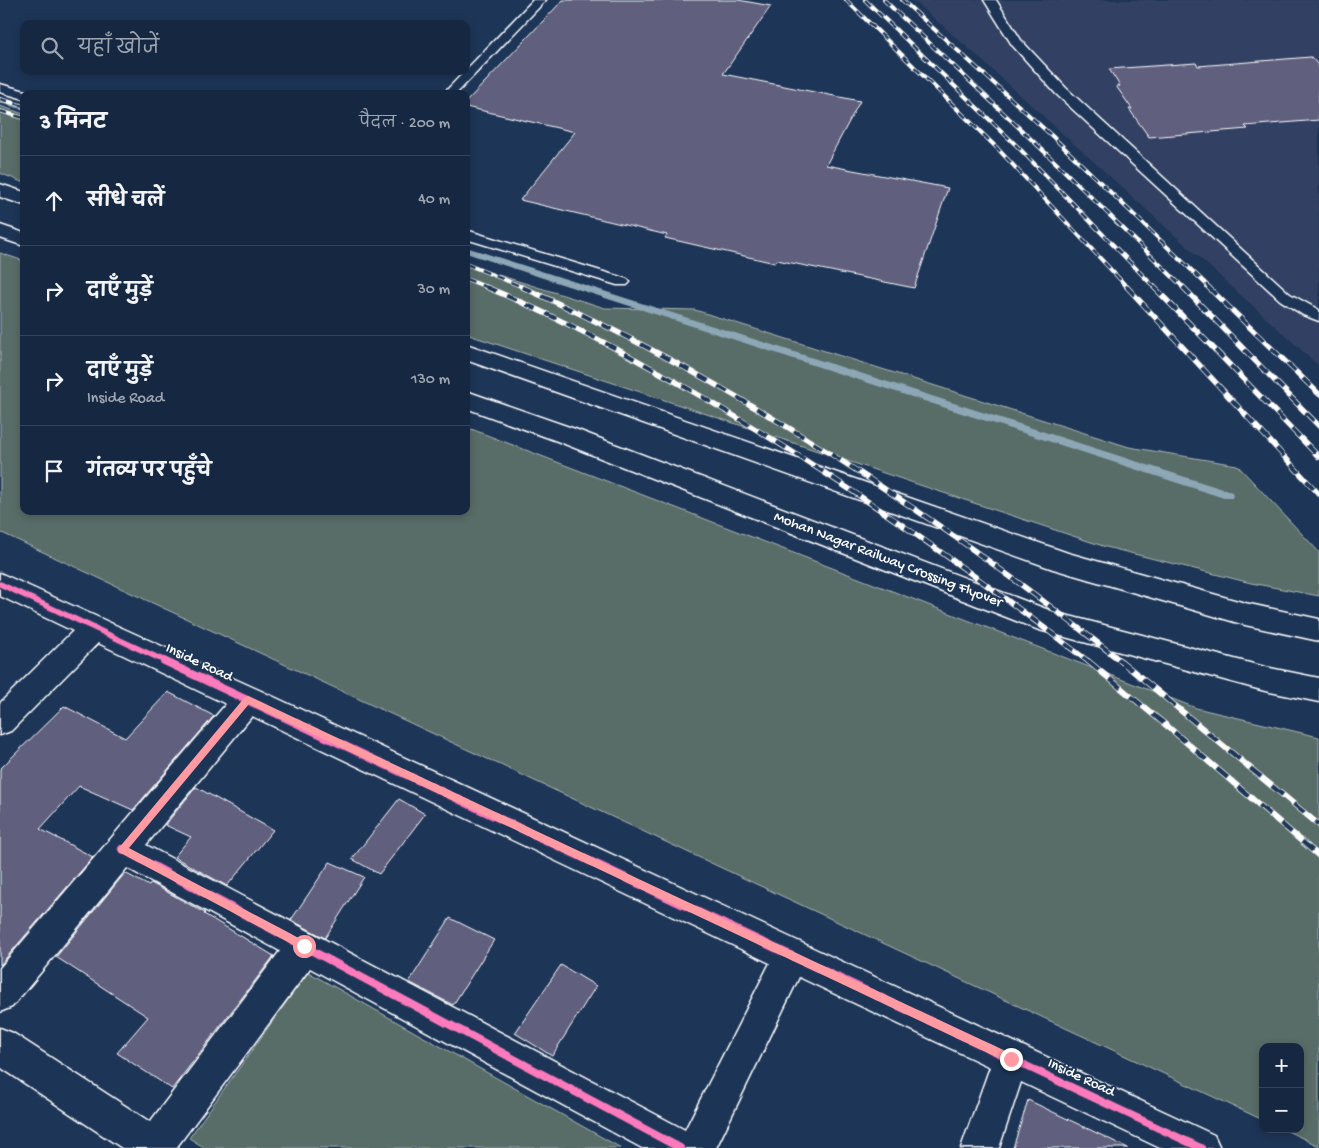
<!DOCTYPE html>
<html lang="hi">
<head>
<meta charset="utf-8">
<style>
	:root { --surface:#162841; --page:#1f3048; --text:#f1f3f6; --muted:#9ea6b1; --line:#35445a }
	body { margin:0; font-family:"Gochi Hand","Playpen Sans Deva",sans-serif; background:var(--page); color:var(--text) }
	.controls { position:absolute; right:15px; bottom:15px; display:grid; overflow:hidden; border-radius:10px; box-shadow:0 2px 8px #0003 }
	.controls button { width:45px; height:45px; display:grid; place-items:center; padding:0; border:0; border-bottom:1px solid var(--line); background:var(--surface); color:var(--text); font:25px sans-serif }
	.stop { position:absolute; width:15px; height:15px; margin:-11px; border:4px solid #ff9aa2; border-radius:50%; background:#fff }
	.stop.end { background:#ff9aa2; border-color:#fff; box-shadow:0 1px 5px #0008 }
	.list { margin:0; padding:0; list-style:none }
	h2 { display:flex; justify-content:space-between; align-items:center; height:65px; margin:0; padding:0 20px; font-size:21px }
	h2 small { font-size:16px; font-weight:400; color:var(--muted) }
	.list li { display:grid; grid-template-columns:32px 1fr auto; gap:15px; align-items:center; box-sizing:border-box; height:90px; padding:0 20px; border-top:1px solid var(--line) }
	.list b { display:block; font-size:19px; white-space:nowrap }
	.list p { margin:0; font-size:16px; white-space:nowrap; color:var(--muted) }
	.list em { font-size:16px; font-style:normal; color:var(--muted) }
	.icon { flex:none; width:28px; height:28px; fill:none; stroke:currentColor; stroke-width:2; stroke-linecap:round; stroke-linejoin:round }
	.map { position:relative; flex:none; width:1319px; height:1148px; overflow:hidden }
	.search { position:absolute; background:var(--surface); box-shadow:0 2px 8px #0003; left:20px; top:20px; width:450px; height:55px; display:flex; align-items:center; gap:12px; box-sizing:border-box; padding:0 18px; border-radius:10px; color:var(--muted); font-size:19px }
	.panel { position:absolute; background:var(--surface); box-shadow:0 2px 8px #0003; left:20px; top:90px; width:450px; height:425px; border-radius:10px }
	.map>svg:first-child { display:block }
	.built { fill:#314163 }
	.green { fill:#586c67; stroke:#acb6b3 }
	.lines { fill:none; stroke-linecap:round; stroke-linejoin:round }
	.stream { fill:#8da7b6; fill-rule:evenodd }
	.building { fill:#605e7e; stroke:#fff }
	.service-casing { stroke:#fff; stroke-width:3 }
	.minor-casing { stroke:#fff; stroke-width:3 }
	.secondary-casing { stroke:#fff; stroke-width:3 }
	.service { fill:#1d3557; fill-rule:evenodd }
	.minor { fill:#1d3557; fill-rule:evenodd }
	.secondary { fill:#1d3557; fill-rule:evenodd }
	.rail-far2-casing { stroke:#fff; stroke-width:4 }
	.rail-far1-casing { stroke:#fff; stroke-width:5.5 }
	.rail-casing { stroke:#fff; stroke-width:6 }
	.rail-far2 { stroke:#1d3557; stroke-width:2.5; stroke-dasharray:8; stroke-linecap:butt }
	.rail-far1 { stroke:#1d3557; stroke-width:4; stroke-dasharray:11; stroke-linecap:butt }
	.rail { stroke:#1d3557; stroke-width:4.5; stroke-dasharray:14; stroke-linecap:butt }
	.cycleway-far1-casing { stroke:#1d3557; stroke-width:9 }
	.cycleway-casing { stroke:#1d3557; stroke-width:11 }
	.cycleway-far1 { stroke:#fd7abc; stroke-width:5.5 }
	.cycleway { stroke:#fd7abc; stroke-width:8 }
	.route { fill:#ff9aa2 }
	.labels { text-anchor:middle; dominant-baseline:central; stroke-width:4; stroke-linejoin:round; paint-order:stroke }
	.street-label { font-size:15px; fill:#fff; stroke:#1d3557 }
</style>
</head>
<body>
<div class="map">
<svg width="1319" height="1148" viewBox="0 0 1319 1148">
	<rect width="100%" height="100%" fill="#1d3557"/>
	<filter id="ink" filterUnits="userSpaceOnUse"><feTurbulence type="fractalNoise" baseFrequency=".02" numOctaves="2"/><feDisplacementMap in="SourceGraphic" scale="10" xChannelSelector="R" yChannelSelector="G"/><feConvolveMatrix kernelMatrix="1 2 1 2 8 2 1 2 1" color-interpolation-filters="sRGB"/></filter>
	<g filter="url(#ink)">
		<!-- built -->
		<path class="built" d="M913,0H1319V366L977,56Z"/>
		<!-- green -->
		<path class="green" d="M0,106L24,114V183L0,173Z
			M0,253L24,261V511H466V427L1196,708L1319,737V1146L1283,1129H1300V1047H1263V1120L0,532Z
			M466,265L605,308L695,310L1129,447L1237,465L1319,552V596L1251,583L1106,547L466,334Z
			M308,972L621,1148H205L189,1138Z"/>
		<g class="lines">
			<!-- stream -->
			<path class="stream" d="M0,98L24,105V110L0,103Z
				M466,247L1232,492L1233,495L1232,498H1224L466,253Z"/>
		</g>
		<!-- building -->
		<path class="building" d="M563,0H738L771,6L723,74L860,101L826,165L948,188L914,288L777,260L775,263L665,238L667,235L520,200L575,132L466,107V102Z
			M1311,57L1319,66V120L1245,126L1248,129L1149,137L1129,109H1132L1116,86H1120L1109,69L1196,63L1198,66Z
			M168,692L214,716L133,810L79,786L40,829L93,857L0,965V769L64,706L125,738Z
			M196,787L273,830L227,886L174,857L191,837L165,825Z
			M399,799L425,814L379,874L352,859Z
			M330,862L364,877L325,938L291,920Z
			M125,873L149,886L151,883L205,913L204,914L274,956L172,1089L117,1053L148,1017L56,957Z
			M450,918L494,940L453,1005L409,982Z
			M561,965L596,986L552,1056L515,1033Z
			M1028,1100L1128,1148H1013Z"/>
		<g class="lines">
			<defs>
				<path id="service" d="M533,0H546L456,94H443Z
					M984,0H996L1021,40L1066,88L1290,294L1319,310V321L1303,315L1280,300L1056,94L1012,45Z
					M0,84L29,92L30,94H24V99L0,92Z
					M466,230L627,279L630,282L627,285H617L466,239Z"/>
				<path id="minor" d="M0,573L259,690L1214,1135L1220,1148H1160L1021,1082L999,1148H961L990,1067L799,977L716,1148H642L310,968L176,1148H122L0,1067V1028L13,1033L150,1122L280,951L127,868L12,1007L0,1012V968L226,704L98,643L11,731L0,735V703L73,631L0,596ZM252,716L770,963L685,1130L146,845Z"/>
				<path id="secondary" d="M0,184L24,192V205L0,197Z
					M0,225L24,233V246L0,238Z
					M466,344L1068,553L1245,603L1319,619V641L1245,625L1053,569L466,360Z
					M466,391L575,429L1054,612L1265,667L1319,678V702L1265,691L1039,630L557,441L466,408Z"/>
			</defs>
			<!-- service casing -->
			<use href="#service" class="service-casing"/>
			<!-- minor casing -->
			<use href="#minor" class="minor-casing"/>
			<!-- secondary casing -->
			<use href="#secondary" class="secondary-casing"/>
			<!-- service -->
			<use href="#service" class="service"/>
			<!-- minor -->
			<use href="#minor" class="minor"/>
			<!-- secondary -->
			<use href="#secondary" class="secondary"/>
			<defs>
				<path id="rail-far2" d="M846,0L998,149L1128,288
					M865,0L1017,146L1155,288
					M884,0L1050,157L1184,288
					M902,0L1052,136L1210,288
					M0,99L24,106
					M0,111L24,118
					M466,264L525,288
					M466,279L489,288"/>
				<path id="rail-far1" d="M486,287C561,318 634,357 704,398C839,477 966,567 1089,662
					M522,287C733,380 942,519 1122,662
					M1127,287L1319,494
					M1154,287L1319,457
					M1183,287L1319,426
					M1208,287L1319,394"/>
				<path id="rail" d="M1088,661L1167,726L1319,856
					M1121,661L1319,825"/>
			</defs>
			<!-- rail-far2 casing -->
			<use href="#rail-far2" class="rail-far2-casing"/>
			<!-- rail-far1 casing -->
			<use href="#rail-far1" class="rail-far1-casing"/>
			<!-- rail casing -->
			<use href="#rail" class="rail-casing"/>
			<!-- rail-far2 -->
			<use href="#rail-far2" class="rail-far2"/>
			<!-- rail-far1 -->
			<use href="#rail-far1" class="rail-far1"/>
			<!-- rail -->
			<use href="#rail" class="rail"/>
			<defs>
				<path id="cycleway-far1" d="M0,584L167,662"/>
				<path id="cycleway" d="M164,661L1201,1148
					M122,849L680,1148"/>
			</defs>
			<!-- cycleway-far1 casing -->
			<use href="#cycleway-far1" class="cycleway-far1-casing"/>
			<!-- cycleway casing -->
			<use href="#cycleway" class="cycleway-casing"/>
			<!-- cycleway-far1 -->
			<use href="#cycleway-far1" class="cycleway-far1"/>
			<!-- cycleway -->
			<use href="#cycleway" class="cycleway"/>
		</g>
	</g>
	<!-- route -->
	<path class="route" d="M248,696L1014,1055L1016,1059L1014,1062L1011,1064L1007,1062L249,704L129,848L308,943V949H301L119,852L118,849L245,697Z"/>
	<g class="labels">
		<!-- street labels -->
		<g class="street-label">
			<text transform="translate(888 560) rotate(21)">Mohan Nagar Railway Crossing Flyover</text>
			<text transform="translate(199 663) rotate(25)">Inside Road</text>
			<text transform="translate(1081 1078) rotate(25)">Inside Road</text>
		</g>
	</g>
</svg>
<div class="controls">
<button>+</button>
<button>−</button>
</div>
<div class="stop" style="left:304px;top:946px"></div>
<div class="stop end" style="left:1011px;top:1059px"></div>
<div class="search"><svg class="icon" aria-label="search" viewBox="0 0 24 24"><circle cx="10" cy="10" r="6"/><path d="M15 15l6 6"/></svg>यहाँ खोजें</div>
<section class="panel">
<h2>3 मिनट<small>पैदल · 200 m</small></h2>
<ul class="list">
<li><svg class="icon" aria-label="ahead" viewBox="0 0 24 24"><path d="M12 20V5M6 11l6-6 6 6"/></svg><div><b>सीधे चलें</b></div><em>40 m</em></li>
<li><svg class="icon" aria-label="right" viewBox="0 0 24 24"><path d="M7 20v-9h11M14 6l5 5-5 5"/></svg><div><b>दाएँ मुड़ें</b></div><em>30 m</em></li>
<li><svg class="icon" aria-label="right" viewBox="0 0 24 24"><path d="M7 20v-9h11M14 6l5 5-5 5"/></svg><div><b>दाएँ मुड़ें</b><p>Inside Road</p></div><em>130 m</em></li>
<li><svg class="icon" aria-label="arrive" viewBox="0 0 24 24"><path d="M6 21V4h12l-3 4 3 4H6"/></svg><div><b>गंतव्य पर पहुँचे</b></div></li>
</ul>
</section>
</div>
</body>
</html>
